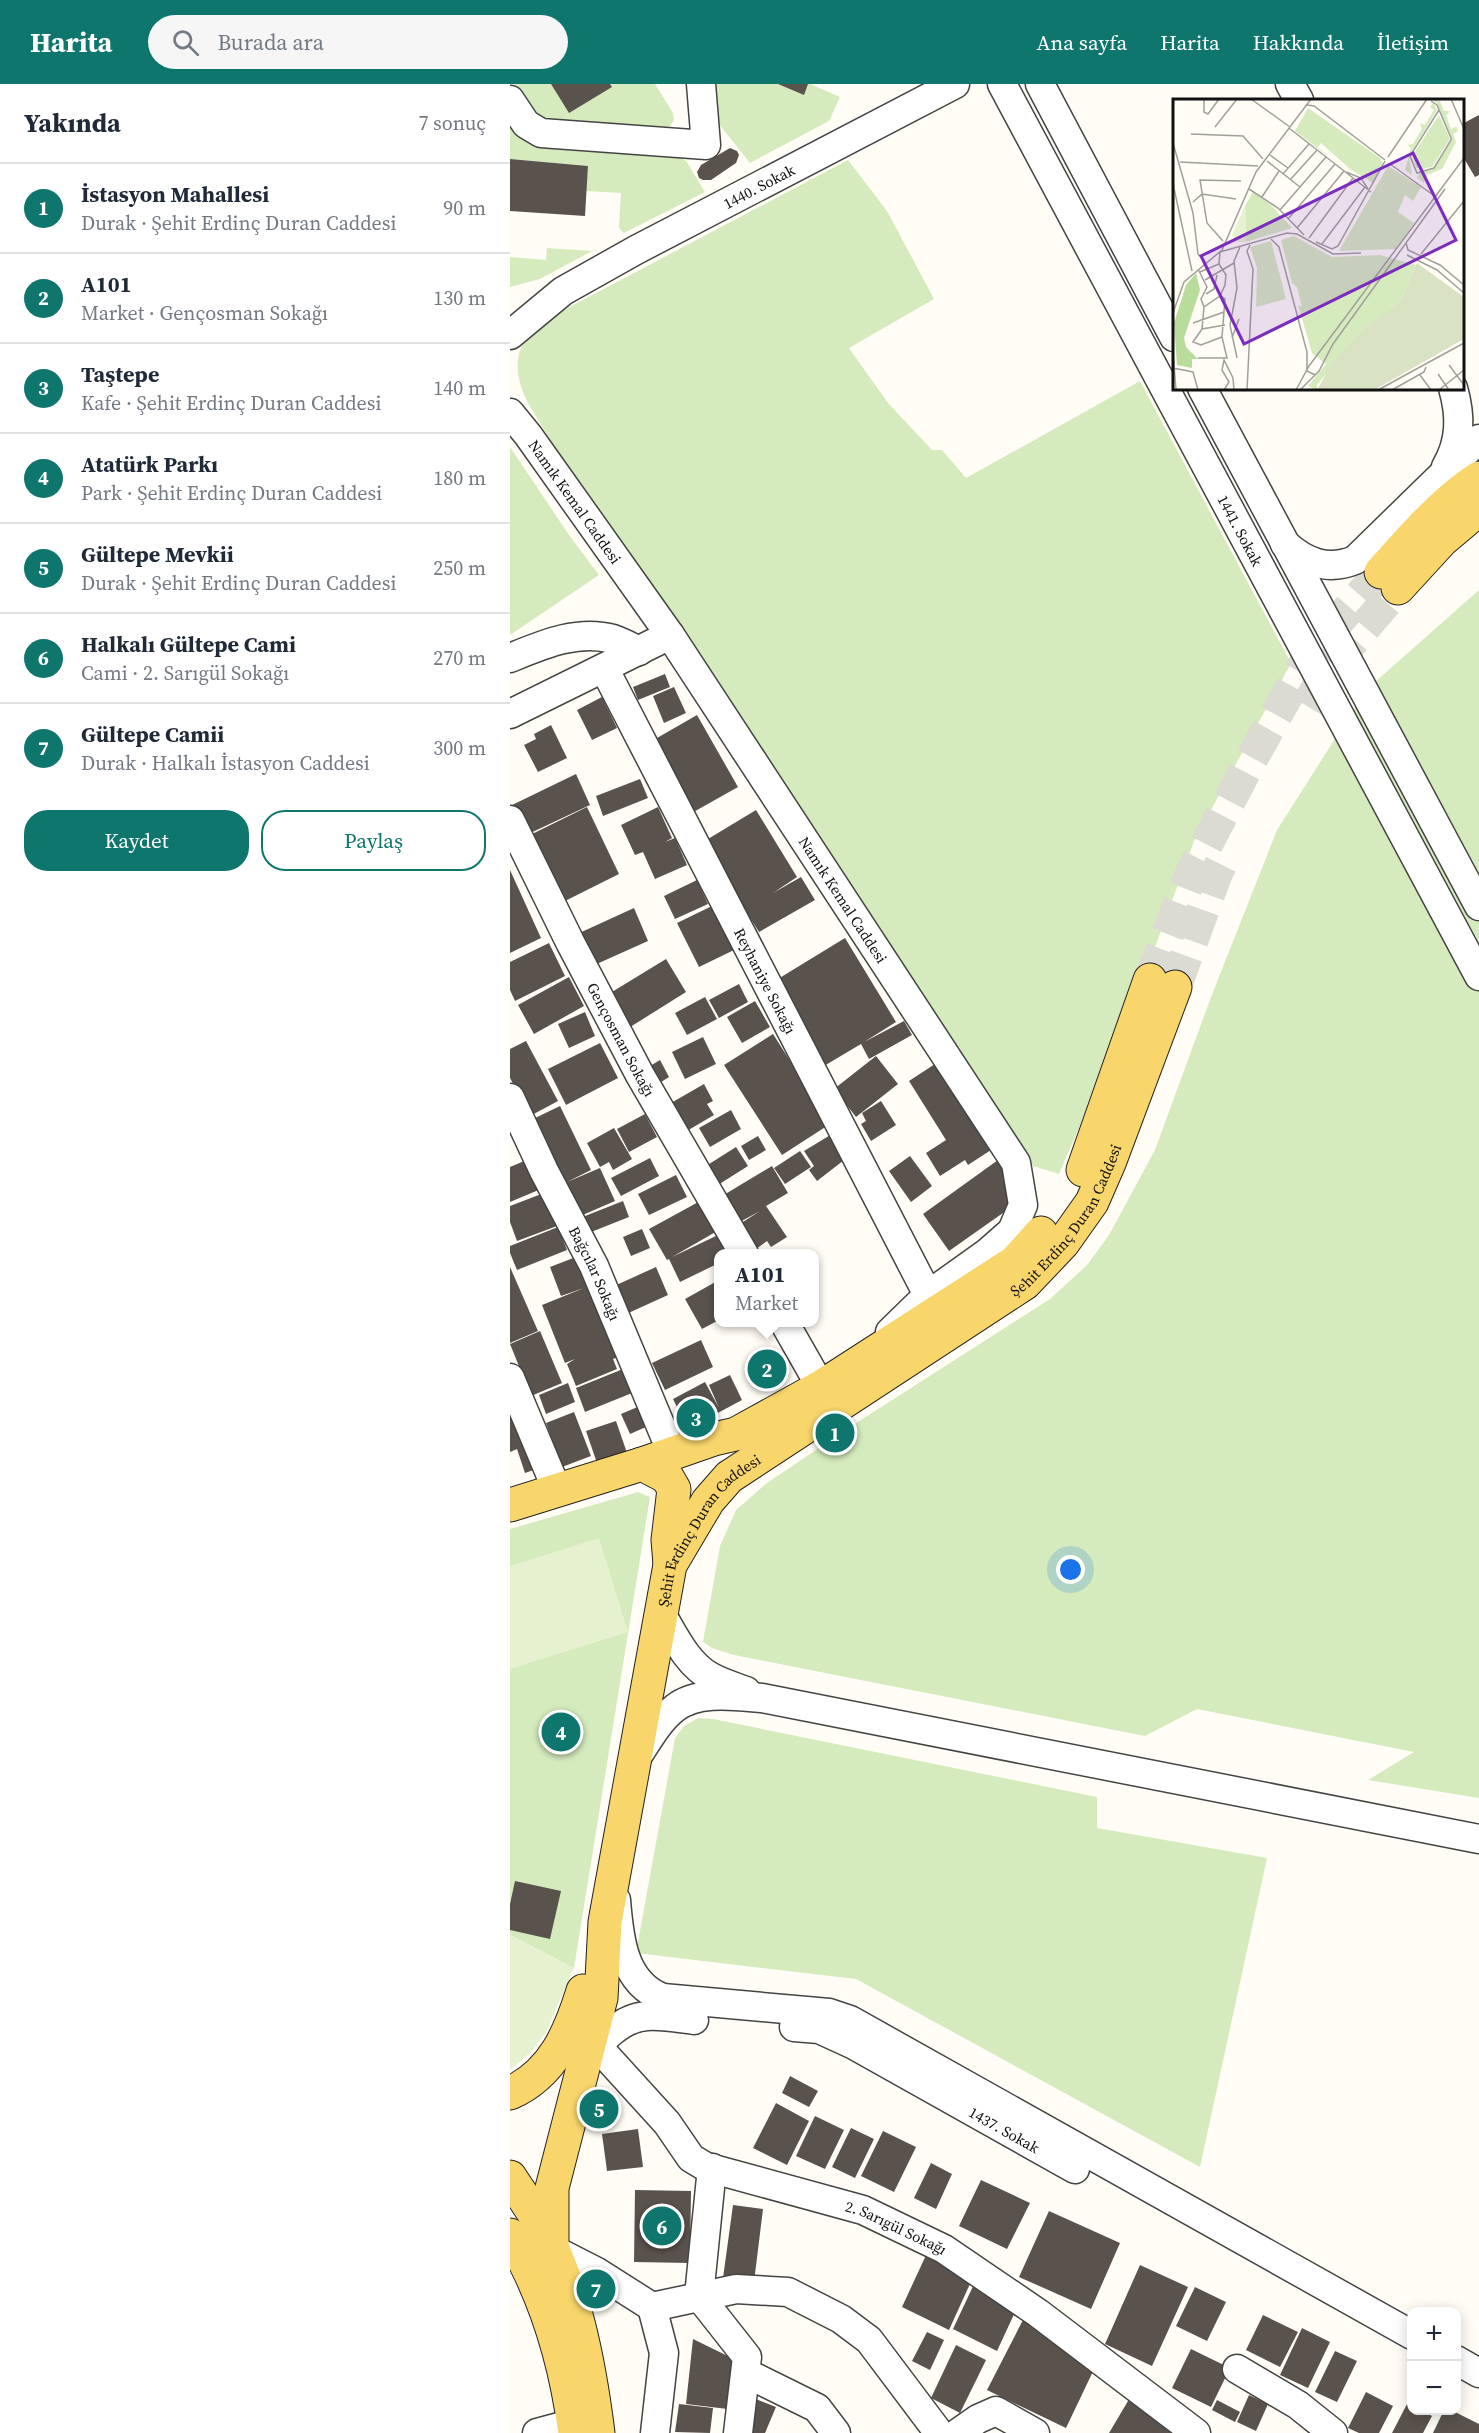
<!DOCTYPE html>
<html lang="tr">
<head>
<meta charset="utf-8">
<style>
	:root { --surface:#fff; --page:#f6f6f7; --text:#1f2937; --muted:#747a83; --line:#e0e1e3; --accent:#0f766e }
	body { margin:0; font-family:"Source Serif 4",serif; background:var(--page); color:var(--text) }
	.controls { position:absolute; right:18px; bottom:18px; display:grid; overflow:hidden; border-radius:12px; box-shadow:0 3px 15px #0003 }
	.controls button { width:54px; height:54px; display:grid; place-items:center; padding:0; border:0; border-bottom:2px solid var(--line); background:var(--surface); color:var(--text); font:30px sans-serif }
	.you { position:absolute; left:561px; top:1486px; width:21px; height:21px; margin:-15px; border:4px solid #fff; border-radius:50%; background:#1a73e8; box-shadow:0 0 0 9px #1a73e833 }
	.badge { display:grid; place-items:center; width:39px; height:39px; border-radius:50%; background:var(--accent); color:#fff; font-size:20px; font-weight:700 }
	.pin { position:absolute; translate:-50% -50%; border:3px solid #fff; box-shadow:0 2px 6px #0006 }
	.popup { position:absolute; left:204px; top:1165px; width:105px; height:78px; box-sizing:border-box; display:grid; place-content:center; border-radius:12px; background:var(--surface); filter:drop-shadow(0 2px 4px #0005); font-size:20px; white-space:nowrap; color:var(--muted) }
	.popup b { font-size:22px; color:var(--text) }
	.popup::after { content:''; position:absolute; left:50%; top:100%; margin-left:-12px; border:12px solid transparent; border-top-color:var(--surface) }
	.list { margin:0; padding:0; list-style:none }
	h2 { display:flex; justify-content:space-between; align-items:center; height:78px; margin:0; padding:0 24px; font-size:26px }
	h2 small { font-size:20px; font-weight:400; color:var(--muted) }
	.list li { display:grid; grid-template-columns:39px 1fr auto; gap:18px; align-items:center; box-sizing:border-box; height:90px; padding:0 24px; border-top:2px solid var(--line) }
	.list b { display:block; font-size:22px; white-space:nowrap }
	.list p { margin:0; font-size:20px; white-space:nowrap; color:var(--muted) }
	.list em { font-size:20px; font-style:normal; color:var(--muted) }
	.actions { display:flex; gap:12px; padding:18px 24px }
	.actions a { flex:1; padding:14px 0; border:2px solid var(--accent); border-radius:24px; text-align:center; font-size:21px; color:var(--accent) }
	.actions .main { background:var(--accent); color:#fff }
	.icon { flex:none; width:33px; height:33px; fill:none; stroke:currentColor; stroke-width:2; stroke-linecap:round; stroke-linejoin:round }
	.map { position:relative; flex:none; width:969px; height:2349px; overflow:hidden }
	header { display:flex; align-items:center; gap:36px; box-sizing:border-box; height:84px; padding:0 30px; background:var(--accent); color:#fff }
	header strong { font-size:28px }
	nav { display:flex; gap:33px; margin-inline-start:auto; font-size:21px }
	.search { width:420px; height:54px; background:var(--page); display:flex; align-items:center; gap:15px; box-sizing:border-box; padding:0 21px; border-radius:33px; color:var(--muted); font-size:22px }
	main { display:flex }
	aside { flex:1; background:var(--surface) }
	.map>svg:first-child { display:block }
	.green { fill:#d5ebbd }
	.pitch { fill:#e6f2cf }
	.building { fill:#5a524d }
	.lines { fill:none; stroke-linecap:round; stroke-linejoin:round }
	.major-tunnel { stroke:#dbdad3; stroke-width:33; stroke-dasharray:33 16; stroke-linecap:butt }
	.minor-casing { stroke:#444; stroke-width:31 }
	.major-casing { stroke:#222; stroke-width:35 }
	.minor { stroke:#fff; stroke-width:28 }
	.major { stroke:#f9d66b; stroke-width:33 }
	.labels { text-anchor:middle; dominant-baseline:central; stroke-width:6; stroke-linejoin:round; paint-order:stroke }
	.street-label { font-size:15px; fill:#111; stroke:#fff }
	.inset-road { fill:none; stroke:#a09f9a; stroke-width:1.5 }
	.view { fill:#7b2cbf; fill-opacity:0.15; stroke:#7b2cbf; stroke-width:3 }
	.inset-edge { fill:none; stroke:#111; stroke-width:3 }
</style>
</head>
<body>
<header>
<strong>Harita</strong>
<div class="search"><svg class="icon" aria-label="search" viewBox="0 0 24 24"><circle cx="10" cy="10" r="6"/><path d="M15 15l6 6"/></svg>Burada ara</div>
<nav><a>Ana sayfa</a><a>Harita</a><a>Hakkında</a><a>İletişim</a></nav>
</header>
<main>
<aside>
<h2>Yakında<small>7 sonuç</small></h2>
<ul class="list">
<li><span class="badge">1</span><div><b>İstasyon Mahallesi</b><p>Durak · Şehit Erdinç Duran Caddesi</p></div><em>90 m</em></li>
<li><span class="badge">2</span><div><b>A101</b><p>Market · Gençosman Sokağı</p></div><em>130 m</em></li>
<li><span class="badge">3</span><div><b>Taştepe</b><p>Kafe · Şehit Erdinç Duran Caddesi</p></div><em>140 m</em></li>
<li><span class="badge">4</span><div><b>Atatürk Parkı</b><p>Park · Şehit Erdinç Duran Caddesi</p></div><em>180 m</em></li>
<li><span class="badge">5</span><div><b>Gültepe Mevkii</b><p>Durak · Şehit Erdinç Duran Caddesi</p></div><em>250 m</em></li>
<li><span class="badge">6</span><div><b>Halkalı Gültepe Cami</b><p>Cami · 2. Sarıgül Sokağı</p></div><em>270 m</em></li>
<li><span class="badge">7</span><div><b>Gültepe Camii</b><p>Durak · Halkalı İstasyon Caddesi</p></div><em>300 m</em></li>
</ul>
<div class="actions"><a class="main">Kaydet</a><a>Paylaş</a></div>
</aside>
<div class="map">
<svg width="969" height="2349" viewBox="0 0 969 2349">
	<rect width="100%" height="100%" fill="#fffdf5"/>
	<!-- green -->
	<path class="green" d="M4,0H145L163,29L164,36L158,45L36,38L23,30Z
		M202,0H300L330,13L319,37L240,79L205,35Z
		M0,38L169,72L176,77L195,108L114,149L109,144L111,109L76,107L78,82L0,75Z
		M338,76L377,127L424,215L339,264L378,319L422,366H432L456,394L630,297L781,579L684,757L634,893L549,1090L523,1082L160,551L19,321C7,298 1,273 19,250C27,241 40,235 50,228Z
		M37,164L82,167L30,195L0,203V173L36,176Z
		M0,363L59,451L89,491L0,551Z
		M969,506V1714L858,1696L904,1668L687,1625L635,1652L224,1571L202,1564L193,1558L210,1462L226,1426L257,1399L343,1341L540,1215L577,1181L599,1151L645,1066L701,913L767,746L856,606Z
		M128,1408L140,1413L64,1884L0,1851V1445Z
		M188,1634L203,1635L587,1713V1744L757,1774L690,2083L346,1895L126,1869L165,1654L174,1642Z"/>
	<!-- pitch -->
	<path class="pitch" d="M89,1454L118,1548L0,1585V1482Z
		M0,1851L64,1884L36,1948L21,1968L0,1986Z"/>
	<!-- building -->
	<path class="building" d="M41,0H100L102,3L59,29Z
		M268,0H298L294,11Z
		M969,31V91L965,93L952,71V40Z
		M220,64L227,67L229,71L226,79L201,96H193L189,94L187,88L191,81Z
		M0,75L78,82L75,132L0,127Z
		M155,590L160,603L128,616L123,603Z
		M164,603L176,629L154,639L143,612Z
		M92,613L107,644L82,656L67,626Z
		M187,631L228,703L180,730L140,658Z
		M41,641L57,674L28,688L14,661L26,655L24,650Z
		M66,690L80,721L14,752L0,722Z
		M130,695L138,714L93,732L86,712Z
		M77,723L109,790L49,820L16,753Z
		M148,723L162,754L155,758L165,754L177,781L145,795L133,768L125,771L111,741Z
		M246,726L287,793L263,809L291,793L305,816L249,848L193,758Z
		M0,786L31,854L0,869Z
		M187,796L198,820L165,835L154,812Z
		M202,822L224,866L189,883L167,839Z
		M124,824L138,857L80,883L65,851Z
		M335,854L386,938L354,958L394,937L402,951L359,975L351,960L314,982L263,898Z
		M39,859L55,892L5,917L0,906V878Z
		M156,875L176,908L117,945L97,911Z
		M59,893L74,922L24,950L8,921Z
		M229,900L238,918L209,934L199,916Z
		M195,913L207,935L177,951L165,929Z
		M245,917L260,943L232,959L217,933Z
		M75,928L85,952L59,964L48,940Z
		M263,950L320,1040L272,1071L214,981Z
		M193,953L206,980L175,995L162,968Z
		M16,957L48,1017L20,1032L0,994V965Z
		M90,959L108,994L56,1021L38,985Z
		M366,972L388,1000L346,1033L324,1005Z
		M150,976L159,993L140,1005L130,988Z
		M428,978L484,1064L458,1081L455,1076L430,1092L416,1069L436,1056L399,997Z
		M194,1000L203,1017L197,1020L204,1031L170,1051L154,1023Z
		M371,1017L386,1041L361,1057L351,1040L356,1037L352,1029Z
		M50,1022L81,1086L57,1098L90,1084L105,1117L68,1133L21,1036Z
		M221,1026L231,1045L200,1063L189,1044Z
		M135,1030L147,1053L119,1068L107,1045Z
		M104,1044L122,1075L103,1086L99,1078L90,1083L77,1059Z
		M322,1050L338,1073L307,1097L299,1086L304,1082L294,1067Z
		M248,1052L256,1066L239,1076L231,1062Z
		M226,1063L238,1082L200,1106L188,1087Z
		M290,1067L301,1083L275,1100L264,1084Z
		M400,1072L422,1102L401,1118L379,1087Z
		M140,1074L149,1092L111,1112L101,1094Z
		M19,1075L31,1105L0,1118V1083Z
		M488,1076L504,1099L500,1124L439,1167L413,1130Z
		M262,1082L278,1109L256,1122L277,1153L261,1163L257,1157L242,1168L225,1143L250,1127L228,1139L212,1112Z
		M166,1091L177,1113L139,1131L128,1110Z
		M34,1109L47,1142L7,1157L0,1138V1122Z
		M192,1116L209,1146L162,1173L208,1151L217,1170H209V1179L170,1198L159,1175L157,1176L139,1145Z
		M113,1117L119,1133L71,1152L65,1136Z
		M48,1143L57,1166L7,1186L0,1169V1162Z
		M132,1145L140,1164L121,1172L113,1153Z
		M71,1171L111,1272L103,1275L107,1285L66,1302L57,1280L65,1275L55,1279L32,1221L74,1204L51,1212L40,1183Z
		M0,1183L28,1247L0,1259Z
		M146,1183L158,1211L114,1231L102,1203Z
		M209,1196V1236L192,1245L175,1215Z
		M30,1247L52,1299L21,1312L0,1260Z
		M191,1256L203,1283L155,1306L142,1279Z
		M118,1283L127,1307L75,1328L66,1304Z
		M220,1291L232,1316L178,1345L163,1315L195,1298L209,1324L199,1301Z
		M58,1299L65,1318L36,1330L29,1311Z
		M137,1319L145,1339L120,1350L111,1330Z
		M0,1321L35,1382L15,1389L7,1365L0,1368Z
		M64,1328L81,1372L52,1383L36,1339Z
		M106,1337L117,1369L87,1379L76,1347Z
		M5,1797L51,1807L40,1855L0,1846V1820Z
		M280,1992L308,2007L299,2023L272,2009Z
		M266,2019L299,2037L277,2081L243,2064Z
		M305,2032L334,2046L315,2085L286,2072Z
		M341,2044L364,2055L345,2094L322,2083Z
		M128,2045L133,2083L97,2087L92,2050Z
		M373,2047L406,2063L384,2108L351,2092Z
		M421,2079L442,2090L426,2125L404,2114Z
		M471,2096L520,2119L497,2165L449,2142Z
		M125,2106L181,2107L180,2179L124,2178Z
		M223,2121L253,2125L244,2198L213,2194Z
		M539,2127L610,2159L581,2225L509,2193Z
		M417,2169L464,2191L439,2246L392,2223Z
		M630,2181L678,2203L642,2282L595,2260Z
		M465,2198L506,2226L487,2267L443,2245Z
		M685,2203L716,2218L697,2257L666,2242Z
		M753,2231L788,2248L770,2283L736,2266Z
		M515,2232L587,2279L556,2344L477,2306Z
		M792,2244L820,2258L798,2304L770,2291Z
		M417,2248L434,2256L420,2286L402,2277Z
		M183,2255L232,2279L226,2326L176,2320Z
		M446,2261L476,2276L450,2329L421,2314Z
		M681,2265L720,2284L701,2323L662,2304Z
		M825,2267L847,2277L827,2318L805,2308Z
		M856,2308L883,2322L869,2349H849L838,2344Z
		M739,2311L758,2320L746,2347L727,2338Z
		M621,2312L661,2349H599Z
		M243,2314L266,2323L255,2349H233Z
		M707,2316L730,2328L725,2338L702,2326Z
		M169,2320L203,2324L200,2349L165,2348Z
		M897,2320L902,2322V2326H911L922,2332L913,2349H882Z
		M934,2326H941L969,2340V2349H923Z"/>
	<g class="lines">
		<!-- major-tunnel -->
		<path class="major-tunnel" d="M797,622L819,585L888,504
			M640,896L682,788L738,681L802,567L871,488
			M665,903L706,790L716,770"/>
		<defs>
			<g id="minor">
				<path id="s1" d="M492,0L969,892"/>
				<path d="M530,0L664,253"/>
				<path d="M780,0L789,16"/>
				<path d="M0,16L16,40L31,49L196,61L191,0"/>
				<path id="s2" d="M0,251L53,207L126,166L445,0"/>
				<path d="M692,304L969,822"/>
				<path id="s3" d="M0,329L18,351L160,551L506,1079L513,1121L502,1147L477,1169L418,1211L380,1248"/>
				<path d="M936,383C951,357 951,332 943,304"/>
				<path d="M775,460C796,479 818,487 845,476L969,355"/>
				<path d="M0,574C32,561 68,545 103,555C112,558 121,563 129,567"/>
				<path id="s4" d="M94,584L418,1211"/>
				<path d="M0,630L160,551"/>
				<path id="s5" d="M0,736L60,858L130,991L234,1170"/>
				<path id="s6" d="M0,1014L34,1087L84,1182L162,1369"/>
				<path d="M274,1238L311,1303"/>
				<path d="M0,1294L47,1406"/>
				<path d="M152,1531C165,1553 178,1581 201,1593C212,1599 225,1603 236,1607"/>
				<path d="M125,1676C137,1658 148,1637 165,1624C188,1606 226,1612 252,1614L969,1755"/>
				<path d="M106,1816C109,1854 113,1899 153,1914L319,1929L340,1936L902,2251"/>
				<path id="s7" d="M284,1943L309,1945L344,1961L565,2085"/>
				<path id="s8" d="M87,1962L157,2039L181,2074L196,2083L353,2126L434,2165L528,2229L686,2349"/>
				<path d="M74,1978C90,1958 109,1934 137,1932C152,1931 169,1934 184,1936"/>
				<path d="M202,2084L189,2212L237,2273L228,2349"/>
				<path d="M42,2165L87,2188L142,2223L154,2269L145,2349"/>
				<path d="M142,2223L226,2205L278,2208L331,2235L359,2256L429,2349"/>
				<path d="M946,2276L969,2289"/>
				<path d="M727,2285L788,2321L823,2349"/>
				<path d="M236,2289L307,2324L326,2349"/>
				<path d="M27,2349L64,2339"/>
				<path d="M448,2349L468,2335L486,2327L525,2349"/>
			</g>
			<g id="major">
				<path d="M871,488C901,455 931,419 969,394"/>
				<path d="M888,504L932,456L969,425"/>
				<path d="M573,1086L640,896"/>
				<path d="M132,1380L157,1393L164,1405L158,1456L160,1480"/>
				<path d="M0,1421L132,1380L204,1355L226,1350L311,1303L505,1178L531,1149"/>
				<path d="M0,2009C43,1990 60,1949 73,1907"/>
				<path d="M0,2093C9,2107 19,2121 28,2136C64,2199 79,2277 88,2349"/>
				<path d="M0,2151C36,2211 56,2279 65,2349"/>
				<path id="s9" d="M42,2165V2104L91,1914L95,1838L160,1481L198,1417L219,1393L515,1199L553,1159L582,1118L599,1079L665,903"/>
			</g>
		</defs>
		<!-- minor casing -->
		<use href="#minor" class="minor-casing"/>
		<!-- major casing -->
		<use href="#major" class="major-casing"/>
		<!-- minor -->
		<use href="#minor" class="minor"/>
		<!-- major -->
		<use href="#major" class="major"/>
	</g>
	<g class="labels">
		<!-- street labels -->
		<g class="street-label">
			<text stroke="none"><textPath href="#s2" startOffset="291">1440. Sokak</textPath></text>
			<text stroke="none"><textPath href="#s3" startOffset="110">Namık Kemal Caddesi</textPath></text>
			<text stroke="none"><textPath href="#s1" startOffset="506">1441. Sokak</textPath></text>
			<text stroke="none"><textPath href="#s3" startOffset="590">Namık Kemal Caddesi</textPath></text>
			<text stroke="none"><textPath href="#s4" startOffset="352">Reyhaniye Sokağı</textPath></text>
			<text stroke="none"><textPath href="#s5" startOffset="246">Gençosman Sokağı</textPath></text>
			<text stroke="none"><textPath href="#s9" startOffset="1232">Şehit Erdinç Duran Caddesi</textPath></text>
			<text stroke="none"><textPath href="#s6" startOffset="195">Bağcılar Sokağı</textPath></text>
			<text stroke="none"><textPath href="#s9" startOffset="746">Şehit Erdinç Duran Caddesi</textPath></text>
			<text stroke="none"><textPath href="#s7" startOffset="236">1437. Sokak</textPath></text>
			<text stroke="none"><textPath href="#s8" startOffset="364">2. Sarıgül Sokağı</textPath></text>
		</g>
	</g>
	<!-- overview -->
	<g transform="translate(663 15)">
		<rect width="291" height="291" fill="#fffdf5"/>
		<path d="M258,0H266L271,12H277L273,17L278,30L283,28L285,32L280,35L283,43L269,70L253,76L251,84L244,79L246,74L259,71L279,41L264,4ZM260,4L264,11L236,57L239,76L232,71L238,49L234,46L240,45L249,30L247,24L252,26L261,11L257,8ZM135,9L207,59L210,64L200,84L177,70L148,44L145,48L155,57L122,32ZM266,16L277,40L259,68L248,70V66L244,70L239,57ZM215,67L248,88L240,102L232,96L225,113L241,124L223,150L166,152ZM80,93L97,105L119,129L73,143L72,107ZM121,137L159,158L207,156L243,166L227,202L186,235L144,286V291L135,287L153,265L139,254L125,206L129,208L124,188L119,184L108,141ZM98,142L113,200L83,208L84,169L77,148Z" fill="#d5ebbd"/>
		<path d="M23,174L27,191L11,239L13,248L25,260H19V269L4,266L1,224L13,186Z" fill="#b9dc9c"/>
		<path d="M244,164L291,198V240L201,291H144L159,264L190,231L227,202Z" fill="#d9e3c4"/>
		<path d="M72,107L73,143H63L59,136Z" fill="#e6f2cf"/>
		<path class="inset-road" d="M31,0V13L35,15L46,0M78,0L117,28M278,0L291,30M258,2L264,6L278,39V41L261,69L244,74L237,57L266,11M134,6L141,7L212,61M42,28L64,0M116,29L198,93M18,35L70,37L90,60M0,44L20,114L25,155L32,163M97,56L115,69M215,58L254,0M94,62L127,88M7,63L85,67M217,65L263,98M173,73L188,79L195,90M110,75L136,45M117,81L144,51M0,85L19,172M76,90L105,109L131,136M89,98L106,72M20,103L29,95L63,100M107,111L153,58M115,120L162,65M124,129L171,72M136,139L180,79M98,140L106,148L134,253V272L142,276M50,142L34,124L27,81L68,82M143,143L159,150L165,147L212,62M233,144L235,151L267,166L291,186M149,145L192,88M47,153L114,134L124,135L160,155L188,154M248,155L291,102M234,156L264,171L291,194M25,170L34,188L28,200L31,208M27,173L46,165L47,153M32,181L61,164M33,195L41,190L44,176M0,214L11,183L49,151L83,73L138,0M20,224L51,213M29,230L31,208L47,197L52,186L53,176L46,165M49,238L28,246L20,243L29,230L52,226M59,239L66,220M0,254L3,291M25,259H54L49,238L52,200L47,197M64,259L57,226L64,189L61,162L67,148M276,266L291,286M0,269L20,273L25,291M265,275L276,291M247,276L258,291M51,291L56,283L49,271L51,261L60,279L61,291M74,291L80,170L74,152L77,146M123,291L136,267L291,59M127,291L146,272L160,245L272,90M205,291L291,244M219,291L251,273L253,268M266,291L291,271"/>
		<path class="view" d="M240,54L283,141L71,245L28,157Z"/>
		<rect width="291" height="291" class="inset-edge"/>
	</g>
</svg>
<div class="controls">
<button>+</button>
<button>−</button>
</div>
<div class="you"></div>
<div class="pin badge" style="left:325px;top:1349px">1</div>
<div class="pin badge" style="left:257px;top:1285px">2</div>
<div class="popup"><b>A101</b>Market</div>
<div class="pin badge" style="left:186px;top:1334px">3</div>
<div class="pin badge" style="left:51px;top:1648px">4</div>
<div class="pin badge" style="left:89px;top:2025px">5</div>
<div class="pin badge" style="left:152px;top:2142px">6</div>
<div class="pin badge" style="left:86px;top:2205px">7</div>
</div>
</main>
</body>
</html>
